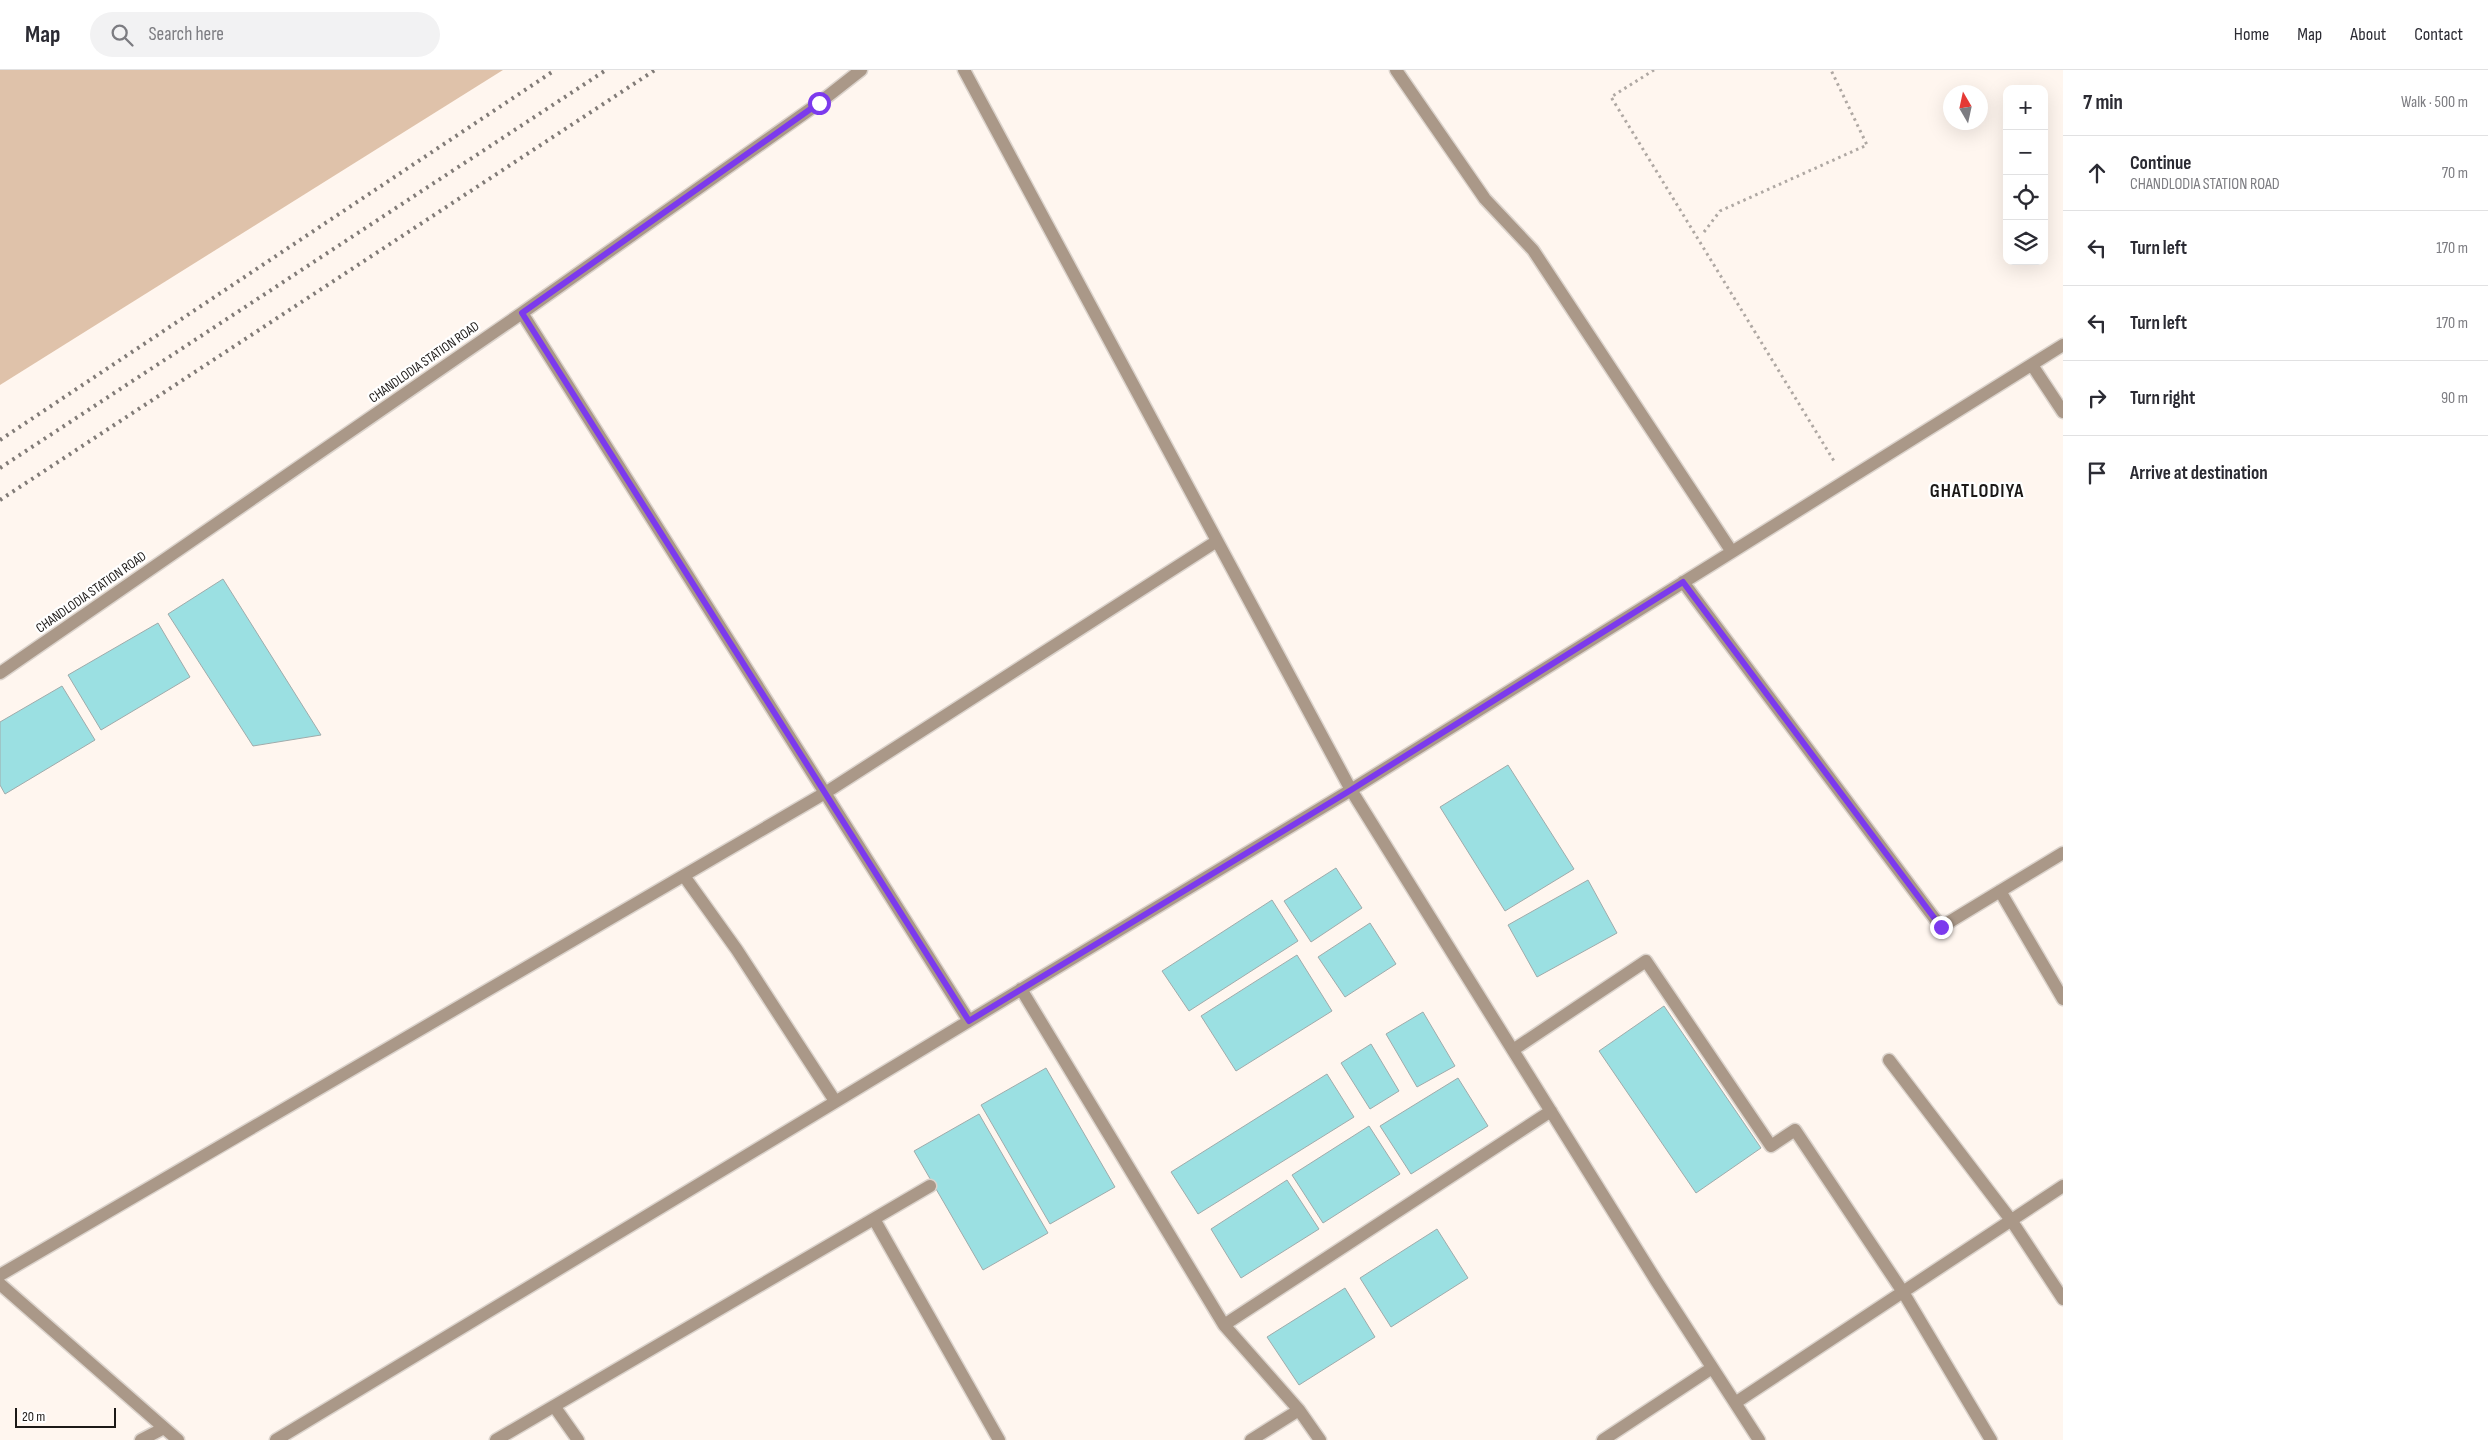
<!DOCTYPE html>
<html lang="en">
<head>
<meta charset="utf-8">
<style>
	:root { --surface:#fff; --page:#f2f2f3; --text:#2b2b33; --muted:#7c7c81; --line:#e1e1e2 }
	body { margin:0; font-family:"Sofia Sans Condensed",sans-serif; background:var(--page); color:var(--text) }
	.controls { position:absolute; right:15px; top:15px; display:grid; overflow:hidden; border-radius:10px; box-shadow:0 5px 20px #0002 }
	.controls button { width:45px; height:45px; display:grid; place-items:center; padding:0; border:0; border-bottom:1px solid var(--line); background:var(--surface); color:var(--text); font:25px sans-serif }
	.compass { position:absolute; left:1943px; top:15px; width:45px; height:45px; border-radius:50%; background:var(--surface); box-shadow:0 5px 20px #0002; rotate:351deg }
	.scale { position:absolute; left:15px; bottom:12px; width:101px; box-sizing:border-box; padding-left:5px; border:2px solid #1c1917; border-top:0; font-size:14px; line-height:18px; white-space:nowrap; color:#1c1917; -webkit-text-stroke:4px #fff; paint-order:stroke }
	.stop { position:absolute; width:15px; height:15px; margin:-11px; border:4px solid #7c3aed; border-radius:50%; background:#fff }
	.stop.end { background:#7c3aed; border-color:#fff; box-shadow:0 1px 5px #0008 }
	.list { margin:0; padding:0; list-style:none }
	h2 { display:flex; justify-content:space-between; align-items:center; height:65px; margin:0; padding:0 20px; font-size:21px }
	h2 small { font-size:16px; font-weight:400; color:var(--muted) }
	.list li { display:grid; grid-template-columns:32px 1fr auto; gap:15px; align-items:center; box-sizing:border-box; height:75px; padding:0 20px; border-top:1px solid var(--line) }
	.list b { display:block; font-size:19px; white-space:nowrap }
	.list p { margin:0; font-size:16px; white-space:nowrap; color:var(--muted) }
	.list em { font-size:16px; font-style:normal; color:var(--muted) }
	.icon { flex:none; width:28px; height:28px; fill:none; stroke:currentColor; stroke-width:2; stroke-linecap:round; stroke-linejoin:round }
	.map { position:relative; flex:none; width:2063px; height:1370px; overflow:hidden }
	header { display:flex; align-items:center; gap:30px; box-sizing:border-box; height:70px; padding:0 25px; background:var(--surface); border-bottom:1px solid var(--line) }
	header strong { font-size:24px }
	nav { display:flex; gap:28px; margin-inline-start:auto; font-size:18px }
	.search { width:350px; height:45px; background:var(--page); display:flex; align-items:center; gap:12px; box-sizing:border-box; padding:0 18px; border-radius:28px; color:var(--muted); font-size:19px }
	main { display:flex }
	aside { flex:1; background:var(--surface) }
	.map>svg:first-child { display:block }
	.green { fill:#dfc2aa }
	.building { fill:#9be0e2; stroke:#9fabab }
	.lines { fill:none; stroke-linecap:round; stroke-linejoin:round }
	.minor-casing { stroke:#dbd3cc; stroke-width:15 }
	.path { stroke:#afa8a3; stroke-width:3; stroke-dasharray:2.5 4; stroke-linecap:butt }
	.minor { stroke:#aa9888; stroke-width:12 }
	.rail { stroke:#817b77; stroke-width:4; stroke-dasharray:2.5 5; stroke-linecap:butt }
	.route { stroke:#7c3aed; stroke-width:6 }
	.labels { text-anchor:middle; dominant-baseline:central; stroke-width:4.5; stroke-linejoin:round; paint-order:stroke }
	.street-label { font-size:14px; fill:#1c1917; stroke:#fff }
	.district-label { font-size:19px; font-weight:bold; letter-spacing:1px; fill:#1c1917; stroke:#fff }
</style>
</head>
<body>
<header>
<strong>Map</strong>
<div class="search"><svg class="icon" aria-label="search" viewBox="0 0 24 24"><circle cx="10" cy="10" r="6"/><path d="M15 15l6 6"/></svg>Search here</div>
<nav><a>Home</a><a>Map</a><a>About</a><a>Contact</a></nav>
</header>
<main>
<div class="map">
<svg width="2063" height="1370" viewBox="0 0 2063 1370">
	<rect width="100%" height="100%" fill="#fff6ef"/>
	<!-- green -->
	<path class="green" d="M0,0H503L0,315Z"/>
	<!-- building -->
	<path class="building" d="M223,509L321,665L253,676L168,544Z
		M158,553L190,607L101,660L68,605Z
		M62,616L95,670L5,724L0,715V652Z
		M1508,695L1574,799L1505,841L1440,737Z
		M1336,798L1362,838L1311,872L1284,831Z
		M1588,810L1617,863L1537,907L1508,855Z
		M1272,830L1298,871L1189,941L1162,901Z
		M1370,853L1396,894L1345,927L1318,887Z
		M1297,885L1332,941L1236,1001L1201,946Z
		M1664,936L1761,1078L1696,1123L1599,981Z
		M1423,942L1455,996L1417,1017L1386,964Z
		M1371,974L1399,1021L1370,1039L1341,993Z
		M1046,998L1115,1117L1050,1154L981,1035Z
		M1327,1004L1354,1047L1198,1144L1171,1102Z
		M1458,1008L1488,1056L1411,1104L1380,1056Z
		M979,1044L1048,1163L983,1200L914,1081Z
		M1369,1056L1400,1104L1323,1153L1292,1105Z
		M1287,1110L1319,1159L1241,1208L1211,1159Z
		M1437,1159L1468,1208L1391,1257L1360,1208Z
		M1345,1218L1375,1267L1299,1315L1267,1267Z"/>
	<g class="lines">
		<defs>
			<path id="minor" d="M964,0L1351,720L1657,1212L1759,1370
				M1396,0L1485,129L1533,180L1732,482
				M522,243L969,951
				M2032,295L2063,342
				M1683,512L1941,857L2063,783
				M0,603L522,243L819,33L861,0
				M684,806L737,880L835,1031
				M2000,821L2063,929
				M1021,919L1224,1255L1551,1041
				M1513,980L1646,891L1771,1076L1795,1060L1903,1222L1991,1370
				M1889,990L2011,1150L2063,1229
				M874,1149L999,1370
				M0,1205L825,723L1217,471
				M0,1214L178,1370
				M1224,1255L1299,1340L1320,1370
				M1735,1333L2063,1116
				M554,1336L578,1370
				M141,1370L164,1358
				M276,1370L1351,720L2063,275
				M496,1370L930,1116
				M1251,1370L1299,1340
				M1603,1370L1712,1298"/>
		</defs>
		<!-- minor casing -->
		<use href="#minor" class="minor-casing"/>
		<!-- path -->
		<path class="path" d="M1654,0L1611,27L1834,391
			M1704,162L1720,141L1867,75L1831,0"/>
		<!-- minor -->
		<use href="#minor" class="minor"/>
		<!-- rail -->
		<path class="rail" d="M0,370L555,0
			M0,398L606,0
			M0,430L655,0"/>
	</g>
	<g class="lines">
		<!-- route -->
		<path class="route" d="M819,33L522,243L969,951L1351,720L1683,512L1941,857"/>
	</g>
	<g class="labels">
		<!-- street labels -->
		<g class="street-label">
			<text transform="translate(424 292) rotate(-35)">CHANDLODIA STATION ROAD</text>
			<text transform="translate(91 522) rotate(-35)">CHANDLODIA STATION ROAD</text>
		</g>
		<!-- district labels -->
		<g class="district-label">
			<text x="1977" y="421">GHATLODIYA</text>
		</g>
	</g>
</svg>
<div class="controls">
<button>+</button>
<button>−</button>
<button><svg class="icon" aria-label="locate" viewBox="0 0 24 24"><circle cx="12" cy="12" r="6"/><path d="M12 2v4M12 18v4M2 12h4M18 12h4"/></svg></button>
<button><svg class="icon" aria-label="layers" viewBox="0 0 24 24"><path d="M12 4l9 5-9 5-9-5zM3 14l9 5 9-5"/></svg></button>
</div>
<svg class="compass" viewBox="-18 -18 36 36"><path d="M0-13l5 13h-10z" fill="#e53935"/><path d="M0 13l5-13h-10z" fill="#7c7c81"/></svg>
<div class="scale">20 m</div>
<div class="stop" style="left:819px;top:33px"></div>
<div class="stop end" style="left:1941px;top:857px"></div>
</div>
<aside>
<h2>7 min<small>Walk · 500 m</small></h2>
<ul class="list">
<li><svg class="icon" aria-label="ahead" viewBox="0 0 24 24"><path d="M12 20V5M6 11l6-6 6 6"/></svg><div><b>Continue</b><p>CHANDLODIA STATION ROAD</p></div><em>70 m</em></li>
<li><svg class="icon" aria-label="left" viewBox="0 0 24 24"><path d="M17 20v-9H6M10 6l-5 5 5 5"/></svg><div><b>Turn left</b></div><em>170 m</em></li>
<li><svg class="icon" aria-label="left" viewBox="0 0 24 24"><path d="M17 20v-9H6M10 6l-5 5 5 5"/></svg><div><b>Turn left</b></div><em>170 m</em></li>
<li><svg class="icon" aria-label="right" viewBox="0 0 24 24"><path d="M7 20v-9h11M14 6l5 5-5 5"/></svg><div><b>Turn right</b></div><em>90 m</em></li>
<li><svg class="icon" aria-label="arrive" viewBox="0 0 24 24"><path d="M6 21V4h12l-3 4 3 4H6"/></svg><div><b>Arrive at destination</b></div></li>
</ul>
</aside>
</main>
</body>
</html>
